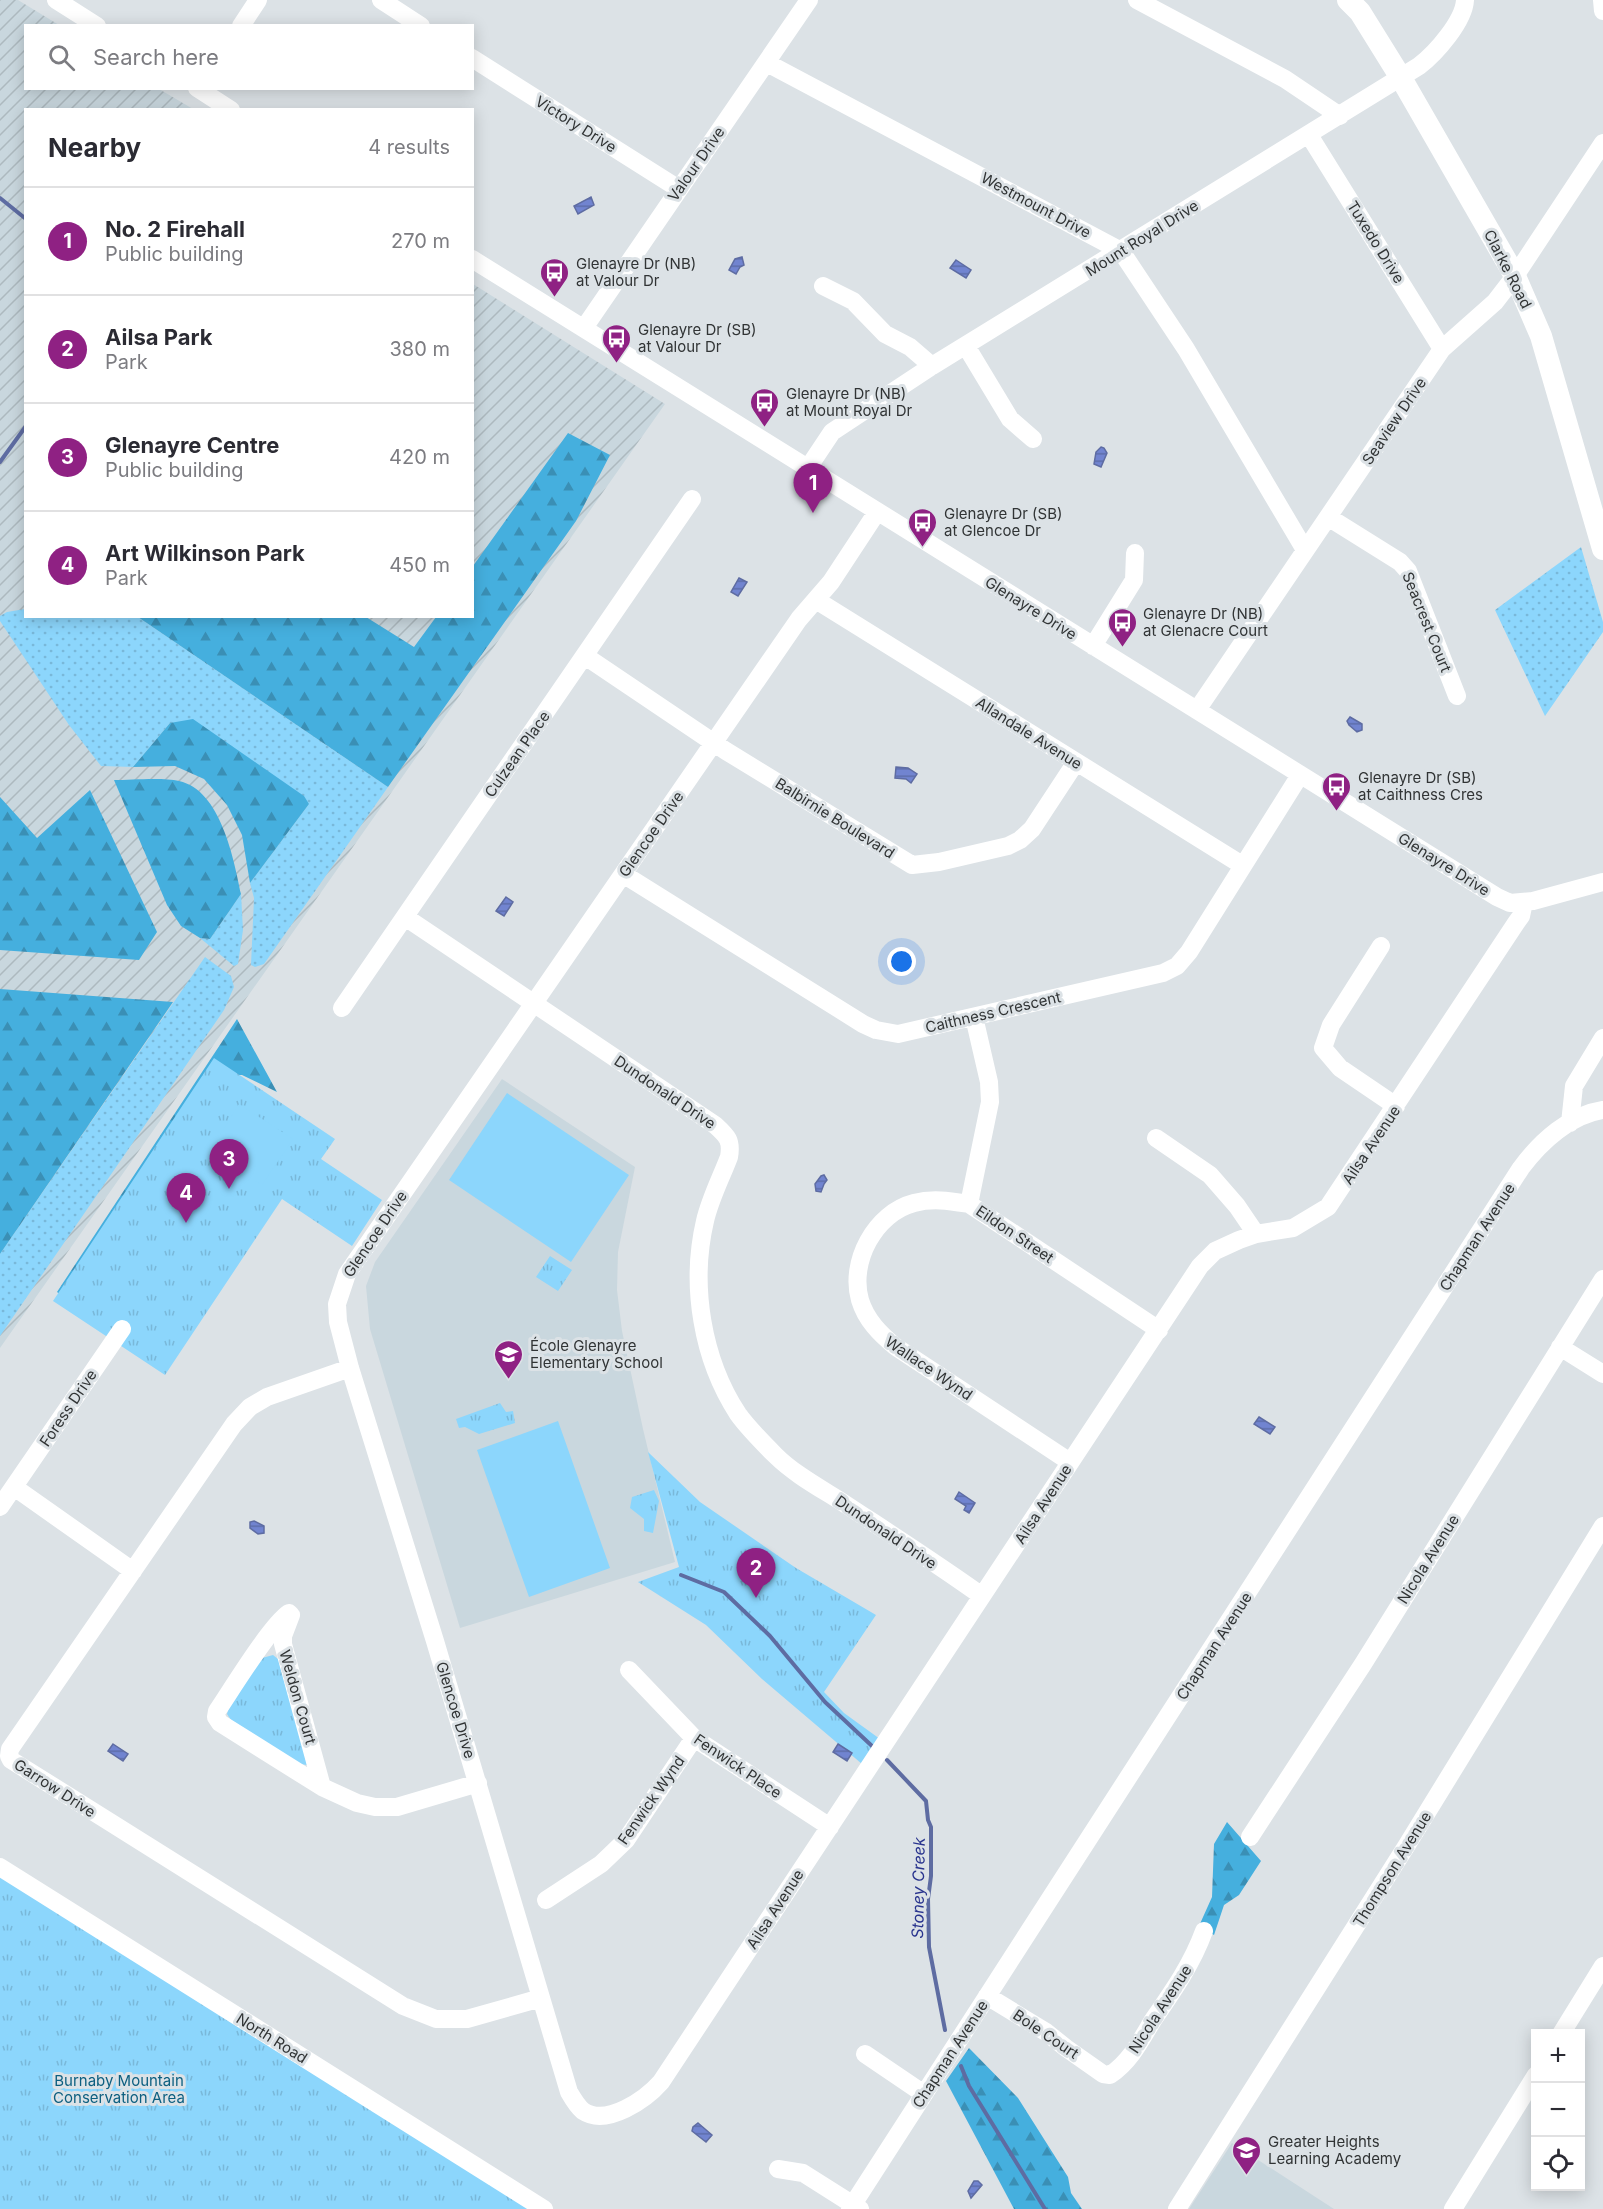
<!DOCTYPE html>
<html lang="en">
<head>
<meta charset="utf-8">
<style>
	:root { --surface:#fff; --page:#f2f2f3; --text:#2b2b33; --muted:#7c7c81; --line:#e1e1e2; --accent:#8f2183 }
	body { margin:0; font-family:Inter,sans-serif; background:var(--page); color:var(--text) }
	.controls { position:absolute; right:18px; bottom:18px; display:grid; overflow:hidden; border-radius:0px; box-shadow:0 3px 15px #0003 }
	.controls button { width:54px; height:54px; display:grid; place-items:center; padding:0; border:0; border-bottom:2px solid var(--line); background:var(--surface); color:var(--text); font:30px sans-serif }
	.you { position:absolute; left:902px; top:962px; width:21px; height:21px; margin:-15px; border:4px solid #fff; border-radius:50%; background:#1a73e8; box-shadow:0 0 0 9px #1a73e833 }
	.badge { display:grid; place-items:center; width:39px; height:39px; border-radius:50%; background:var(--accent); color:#fff; font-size:20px; font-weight:700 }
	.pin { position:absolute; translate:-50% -50px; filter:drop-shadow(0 2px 3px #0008) }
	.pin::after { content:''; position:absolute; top:32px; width:21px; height:18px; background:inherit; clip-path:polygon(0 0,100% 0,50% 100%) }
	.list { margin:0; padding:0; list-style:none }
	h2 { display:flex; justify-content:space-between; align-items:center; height:78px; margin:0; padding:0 24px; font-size:26px }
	h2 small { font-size:20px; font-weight:400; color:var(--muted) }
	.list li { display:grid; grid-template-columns:39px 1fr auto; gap:18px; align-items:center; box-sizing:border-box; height:108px; padding:0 24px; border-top:2px solid var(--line) }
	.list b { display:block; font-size:22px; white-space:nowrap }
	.list p { margin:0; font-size:20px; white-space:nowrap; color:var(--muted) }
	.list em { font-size:20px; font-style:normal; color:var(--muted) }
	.icon { flex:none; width:33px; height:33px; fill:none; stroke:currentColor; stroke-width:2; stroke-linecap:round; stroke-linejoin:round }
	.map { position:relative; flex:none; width:1603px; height:2209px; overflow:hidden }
	.search { position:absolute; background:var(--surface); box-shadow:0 3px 15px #0003; left:24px; top:24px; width:450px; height:66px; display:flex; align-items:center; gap:15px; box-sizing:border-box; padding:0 21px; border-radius:0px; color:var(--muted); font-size:22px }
	.panel { position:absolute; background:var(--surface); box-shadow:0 3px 15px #0003; left:24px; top:108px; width:450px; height:510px; border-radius:0px }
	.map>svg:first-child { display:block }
	.built { fill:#c9d7de }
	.industrial { fill:url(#industrial-furrows) }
	.grass { fill:url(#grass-dots) }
	.forest { fill:url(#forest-firs) }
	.park { fill:url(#park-tufts) }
	.garden { fill:#8cd6fc }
	.water { fill:url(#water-rules); stroke:#5e6ca2; stroke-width:1.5 }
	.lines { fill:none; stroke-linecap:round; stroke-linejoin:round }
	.stream { stroke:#5e6ca2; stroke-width:4 }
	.minor { stroke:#fff; stroke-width:18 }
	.major { stroke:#fff; stroke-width:22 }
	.labels { text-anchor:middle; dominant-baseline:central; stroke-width:6; stroke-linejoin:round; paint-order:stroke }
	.street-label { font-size:15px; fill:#313435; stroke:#dce2e6 }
	.poi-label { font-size:15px; fill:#313435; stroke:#dce2e6; text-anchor:start }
	.park-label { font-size:15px; fill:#0c5f80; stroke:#dce2e6 }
	.water-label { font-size:16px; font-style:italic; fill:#29348e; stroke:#dce2e6 }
</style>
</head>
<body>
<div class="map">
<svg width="1603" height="2209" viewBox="0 0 1603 2209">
	<defs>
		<pattern id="industrial-furrows" width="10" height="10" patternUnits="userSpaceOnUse" patternTransform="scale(1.5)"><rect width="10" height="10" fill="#c9d7de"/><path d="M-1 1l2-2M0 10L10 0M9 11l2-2" fill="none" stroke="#adb9bf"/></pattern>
		<pattern id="grass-dots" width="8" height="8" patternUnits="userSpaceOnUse" patternTransform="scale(1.5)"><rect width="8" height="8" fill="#8cd6fc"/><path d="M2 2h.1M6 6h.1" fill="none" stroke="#79b8d9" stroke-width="1.8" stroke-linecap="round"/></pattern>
		<pattern id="forest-firs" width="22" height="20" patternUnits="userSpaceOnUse" patternTransform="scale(1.5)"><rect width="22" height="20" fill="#45afde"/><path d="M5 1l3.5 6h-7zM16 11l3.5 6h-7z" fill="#3a8fb5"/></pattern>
		<pattern id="park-tufts" width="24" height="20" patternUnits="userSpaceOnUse" patternTransform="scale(1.5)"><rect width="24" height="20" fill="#8cd6fc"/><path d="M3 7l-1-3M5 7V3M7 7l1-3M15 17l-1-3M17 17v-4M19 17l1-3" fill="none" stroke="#79b8d9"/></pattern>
		<pattern id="water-rules" width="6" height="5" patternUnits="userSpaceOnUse" patternTransform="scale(1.5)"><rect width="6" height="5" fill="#7184d0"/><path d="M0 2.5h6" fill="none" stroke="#5d6daa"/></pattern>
	</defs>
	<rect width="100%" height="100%" fill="#dce2e6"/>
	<!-- built -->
	<path class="built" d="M502,1079L635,1167L618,1252L617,1290L622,1331L643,1429L675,1562L460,1628L370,1329L366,1286L375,1262Z
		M1232,2143L1334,2209H1189Z"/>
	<!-- industrial -->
	<path class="industrial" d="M0,0H18L59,25L26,26V88L159,89L193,109L26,110V616H472L473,284L665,404L0,1348Z"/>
	<!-- grass -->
	<path class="grass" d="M1581,547L1603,622V632L1545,716L1495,610Z
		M25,609L26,616L138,617L388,787L264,964L255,967L251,965L254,898L250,883L309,804L170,723L133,767L101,766L69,725L0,621V616L7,612Z
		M241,894L243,930L238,964L234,966L200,938L210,939Z
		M205,957L231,976L234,987L224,1010L0,1336V1254Z"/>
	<!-- forest -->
	<path class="forest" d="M568,433L610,455L576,521L388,787L138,617H366L414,647L436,617L472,616L473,566Z
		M193,719L304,796L309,804L250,883L242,835L227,805L204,779L175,766L133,767L170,723Z
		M114,780C131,780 163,777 179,781C221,790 234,860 241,894L210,939L200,938L181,926L167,905Z
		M90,790L157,932L139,960L0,950V797L37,838Z
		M0,989L173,1002L0,1254Z
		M237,1019L277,1092L242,1075H223L65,1298L57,1292Z
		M1227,1822L1261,1861L1239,1895L1224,1905L1214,1935L1199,1926L1212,1897L1214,1844Z
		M969,2048L1018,2098L1068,2177L1071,2193L1082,2209H1014L946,2081Z"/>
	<!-- park -->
	<path class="park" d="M214,1058L335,1139L321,1159L382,1200L352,1246L282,1199L165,1375L53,1301Z
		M550,1256L572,1270L558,1291L536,1277Z
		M500,1403L506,1412L513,1411L515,1423L479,1434L465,1427L459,1428L456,1419Z
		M648,1452L700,1502L796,1568L876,1615L824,1692L844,1713L880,1739L862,1764L762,1679L706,1625L638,1582L679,1567Z
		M654,1490L659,1501L653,1533L644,1531V1519L630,1508L632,1497Z
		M273,1655L283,1663L307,1765L300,1764L231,1720L227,1714L229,1707L262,1658Z
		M0,1870L530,2209H0Z"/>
	<!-- garden -->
	<path class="garden" d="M507,1093L629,1175L571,1262L449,1180Z
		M239,1104L293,1139L262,1185L209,1153Z
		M558,1421L610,1568L529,1597L477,1450Z"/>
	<!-- water -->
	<path class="water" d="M591,197L594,205L578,214L574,206Z
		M742,257L744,265L740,267L736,274L729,270L735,259Z
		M956,260L971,270L966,278L950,268Z
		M1101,447L1104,448L1107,453L1101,467L1094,464L1096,452Z
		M739,578L747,582L738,596L731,592Z
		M1350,717L1362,724V730L1357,732L1349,725L1347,721Z
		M896,767L908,768L917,774L911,783L906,779L895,778Z
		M506,897L513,902L504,916L496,911Z
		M824,1175L827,1180L824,1184L821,1192L816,1191L815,1184L821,1176Z
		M1259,1417L1275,1427L1270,1434L1254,1424Z
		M959,1492L975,1503L969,1513L964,1510L966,1506L955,1499Z
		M254,1521L264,1526V1533L258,1534L250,1528V1522Z
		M113,1744L128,1754L123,1761L108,1751Z
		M838,1744L852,1753L847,1761L833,1752Z
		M698,2123L712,2135L706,2142L692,2131L693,2127Z
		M974,2181H978L982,2185L971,2198L968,2191Z"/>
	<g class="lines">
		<!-- stream -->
		<path class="stream" d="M0,198L26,219
			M0,462L26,426
			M681,1575L724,1592L770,1636L825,1702L872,1746
			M887,1760L926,1801L928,1820L931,1827V1876L928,1899L929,1947L945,2030
			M961,2066L969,2086L1045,2209"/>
		<!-- minor -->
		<path class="minor" d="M56,0L97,26
			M381,0L421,26
			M1137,0L1285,79L1340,116
			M1602,0L1603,11
			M241,26L258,0
			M472,58L679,189
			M767,63L1121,251L1186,349L1305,550
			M197,88L231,110
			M1309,135L1442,349
			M472,259L1497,897L1510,903L1533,901L1603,882
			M823,286L853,301L885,334L910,347L932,366
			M584,328L809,0
			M966,346L1010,419L1033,439
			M808,468L832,432L932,366L1419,66C1436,53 1464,21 1465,0
			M877,512L831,582L799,619L347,1274L337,1304L338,1322L350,1368L435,1641L569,2092C573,2099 577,2106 583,2111C607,2127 646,2099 661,2082L1200,1266L1215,1251L1239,1240L1256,1234L1293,1228L1328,1207L1516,923L1521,916L1524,902
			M1328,517L1400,562L1408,571L1457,696
			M816,600L1242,865
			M1093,646L1134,580L1135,553
			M585,656L726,751L912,865L939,862L1008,846L1020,840L1032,829L1076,762
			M1197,710L1442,349L1495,302L1515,276L1603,143
			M623,874L863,1024L876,1030L898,1034L1163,973L1177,966L1189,952L1300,775
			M405,917L715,1125C727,1136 732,1140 729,1157C721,1178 710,1199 705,1221C690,1285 702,1359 738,1414C748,1428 763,1443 775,1455C794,1474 820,1488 842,1502C889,1533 936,1563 982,1596
			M1381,946L1331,1025L1323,1048L1340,1068L1396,1106
			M342,1008L692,499
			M974,1017L989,1082L990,1102L969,1204L1159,1330
			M1570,1123L1574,1086L1603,1038
			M1156,1138L1210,1175L1237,1206L1256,1234
			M969,1204C950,1201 933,1198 914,1203C875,1213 849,1262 860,1300C866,1320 880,1334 896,1347L1070,1462
			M1560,1347L1603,1374
			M350,1368L267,1397L250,1407L234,1424L10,1749L9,1756L11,1760L403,2006L436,2019H467L541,1998
			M14,1487L133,1571
			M0,1507L122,1329
			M629,1670L694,1738L830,1827
			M322,1787L283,1644V1636L291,1615L289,1613C270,1626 232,1689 217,1711L216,1717L220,1723L322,1787L357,1803L375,1807H397L478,1783
			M1250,1837L1363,1664L1603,1279
			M0,1867L544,2209
			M546,1900L601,1864L626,1840L694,1738
			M987,1996L1046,2032L1066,2048L1103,2074L1110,2075C1130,2062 1141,2040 1153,2020C1173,1991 1192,1964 1204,1931
			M1561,2034L1603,1966
			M865,2054L924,2094
			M778,2169L803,2173L860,2209
			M850,2209L1521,1168C1541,1141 1570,1115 1603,1110
			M1177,2209L1407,1845L1603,1526
			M1453,2209L1536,2075"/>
		<!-- major -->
		<path class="major" d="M1348,0L1360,12L1401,78L1515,276L1541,336L1603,549"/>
	</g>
	<!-- icons -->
	<defs>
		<symbol id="bus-pin" viewBox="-11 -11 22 30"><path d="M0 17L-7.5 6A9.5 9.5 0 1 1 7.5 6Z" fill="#8f2183" stroke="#dce2e6"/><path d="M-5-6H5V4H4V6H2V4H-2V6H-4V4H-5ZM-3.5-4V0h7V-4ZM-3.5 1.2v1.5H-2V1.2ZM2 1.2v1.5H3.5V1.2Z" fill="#fff"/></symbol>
		<symbol id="school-pin" viewBox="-11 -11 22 30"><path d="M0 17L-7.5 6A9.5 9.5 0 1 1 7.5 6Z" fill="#8f2183" stroke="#dce2e6"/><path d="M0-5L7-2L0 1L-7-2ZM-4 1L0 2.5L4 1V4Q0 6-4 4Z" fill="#fff"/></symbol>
	</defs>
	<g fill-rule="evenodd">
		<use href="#bus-pin" x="538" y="256" width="33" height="45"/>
		<use href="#bus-pin" x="600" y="322" width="33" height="45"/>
		<use href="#bus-pin" x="748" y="386" width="33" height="45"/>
		<use href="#bus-pin" x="906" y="506" width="33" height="45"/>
		<use href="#bus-pin" x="1106" y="606" width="33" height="45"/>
		<use href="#bus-pin" x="1320" y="770" width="33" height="45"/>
		<use href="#school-pin" x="492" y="1338" width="33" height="45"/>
		<use href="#school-pin" x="1230" y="2134" width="33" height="45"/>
	</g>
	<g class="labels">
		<!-- street labels -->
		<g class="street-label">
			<text transform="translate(576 124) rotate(32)">Victory Drive</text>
			<text transform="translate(696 164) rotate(-55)">Valour Drive</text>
			<text transform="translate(1036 205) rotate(28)">Westmount Drive</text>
			<text transform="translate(1142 238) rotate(-32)">Mount Royal Drive</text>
			<text transform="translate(1376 242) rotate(58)">Tuxedo Drive</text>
			<text transform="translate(1508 269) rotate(63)">Clarke Road</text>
			<text transform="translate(1394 421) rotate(-56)">Seaview Drive</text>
			<text transform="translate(1031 608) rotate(32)">Glenayre Drive</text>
			<text transform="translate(1427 622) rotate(68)">Seacrest Court</text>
			<text transform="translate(1029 733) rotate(32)">Allandale Avenue</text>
			<text transform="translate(517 754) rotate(-55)">Culzean Place</text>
			<text transform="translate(835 818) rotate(32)">Balbirnie Boulevard</text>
			<text transform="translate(651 834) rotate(-55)">Glencoe Drive</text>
			<text transform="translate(1444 864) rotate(32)">Glenayre Drive</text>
			<text transform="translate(993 1012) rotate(-13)">Caithness Crescent</text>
			<text transform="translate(665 1092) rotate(34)">Dundonald Drive</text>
			<text transform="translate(1371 1145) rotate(-56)">Ailsa Avenue</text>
			<text transform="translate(375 1234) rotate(-56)">Glencoe Drive</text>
			<text transform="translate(1015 1234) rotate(34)">Eildon Street</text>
			<text transform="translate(1477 1237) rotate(-57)">Chapman Avenue</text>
			<text transform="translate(929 1368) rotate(34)">Wallace Wynd</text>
			<text transform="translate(68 1408) rotate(-56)">Foress Drive</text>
			<text transform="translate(1043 1504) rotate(-57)">Ailsa Avenue</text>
			<text transform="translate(886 1532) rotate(34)">Dundonald Drive</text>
			<text transform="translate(1428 1559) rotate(-58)">Nicola Avenue</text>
			<text transform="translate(1214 1646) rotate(-57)">Chapman Avenue</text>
			<text transform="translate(298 1697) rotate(74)">Weldon Court</text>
			<text transform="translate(456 1710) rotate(73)">Glencoe Drive</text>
			<text transform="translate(738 1766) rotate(34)">Fenwick Place</text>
			<text transform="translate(55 1788) rotate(33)">Garrow Drive</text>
			<text transform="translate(651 1800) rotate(-55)">Fenwick Wynd</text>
			<text transform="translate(1392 1869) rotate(-58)">Thompson Avenue</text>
			<text transform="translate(775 1909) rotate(-57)">Ailsa Avenue</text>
			<text transform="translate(1160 2009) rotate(-57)">Nicola Avenue</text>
			<text transform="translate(1046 2034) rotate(34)">Bole Court</text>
			<text transform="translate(272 2038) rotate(32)">North Road</text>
			<text transform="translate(950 2054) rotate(-57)">Chapman Avenue</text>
		</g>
		<!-- poi labels -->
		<g class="poi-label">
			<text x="576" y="263">Glenayre Dr (NB)<tspan x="576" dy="17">at Valour Dr</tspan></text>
			<text x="638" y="329">Glenayre Dr (SB)<tspan x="638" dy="17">at Valour Dr</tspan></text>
			<text x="786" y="393">Glenayre Dr (NB)<tspan x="786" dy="17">at Mount Royal Dr</tspan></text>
			<text x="944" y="513">Glenayre Dr (SB)<tspan x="944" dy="17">at Glencoe Dr</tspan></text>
			<text x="1143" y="613">Glenayre Dr (NB)<tspan x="1143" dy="17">at Glenacre Court</tspan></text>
			<text x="1358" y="777">Glenayre Dr (SB)<tspan x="1358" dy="17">at Caithness Cres</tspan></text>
			<text x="530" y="1345">École Glenayre<tspan x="530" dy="17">Elementary School</tspan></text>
			<text x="1268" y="2141">Greater Heights<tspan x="1268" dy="17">Learning Academy</tspan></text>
		</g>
		<!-- park labels -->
		<g class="park-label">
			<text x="119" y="2080">Burnaby Mountain<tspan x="119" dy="17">Conservation Area</tspan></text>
		</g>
		<!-- water labels -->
		<g class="water-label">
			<text transform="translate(918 1888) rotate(-89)">Stoney Creek</text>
		</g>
	</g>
</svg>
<div class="controls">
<button>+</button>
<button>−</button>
<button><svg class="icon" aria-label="locate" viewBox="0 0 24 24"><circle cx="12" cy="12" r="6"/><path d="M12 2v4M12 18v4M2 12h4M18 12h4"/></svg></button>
</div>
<div class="you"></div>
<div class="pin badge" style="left:813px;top:513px">1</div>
<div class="pin badge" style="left:756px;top:1598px">2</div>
<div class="pin badge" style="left:229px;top:1189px">3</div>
<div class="pin badge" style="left:186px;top:1223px">4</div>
<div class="search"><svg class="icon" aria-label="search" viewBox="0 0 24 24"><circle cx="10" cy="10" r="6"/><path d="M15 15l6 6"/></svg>Search here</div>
<section class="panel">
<h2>Nearby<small>4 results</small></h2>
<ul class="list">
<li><span class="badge">1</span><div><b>No. 2 Firehall</b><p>Public building</p></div><em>270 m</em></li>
<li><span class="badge">2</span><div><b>Ailsa Park</b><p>Park</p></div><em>380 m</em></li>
<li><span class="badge">3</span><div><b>Glenayre Centre</b><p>Public building</p></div><em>420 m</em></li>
<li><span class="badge">4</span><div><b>Art Wilkinson Park</b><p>Park</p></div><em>450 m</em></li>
</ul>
</section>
</div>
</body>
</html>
